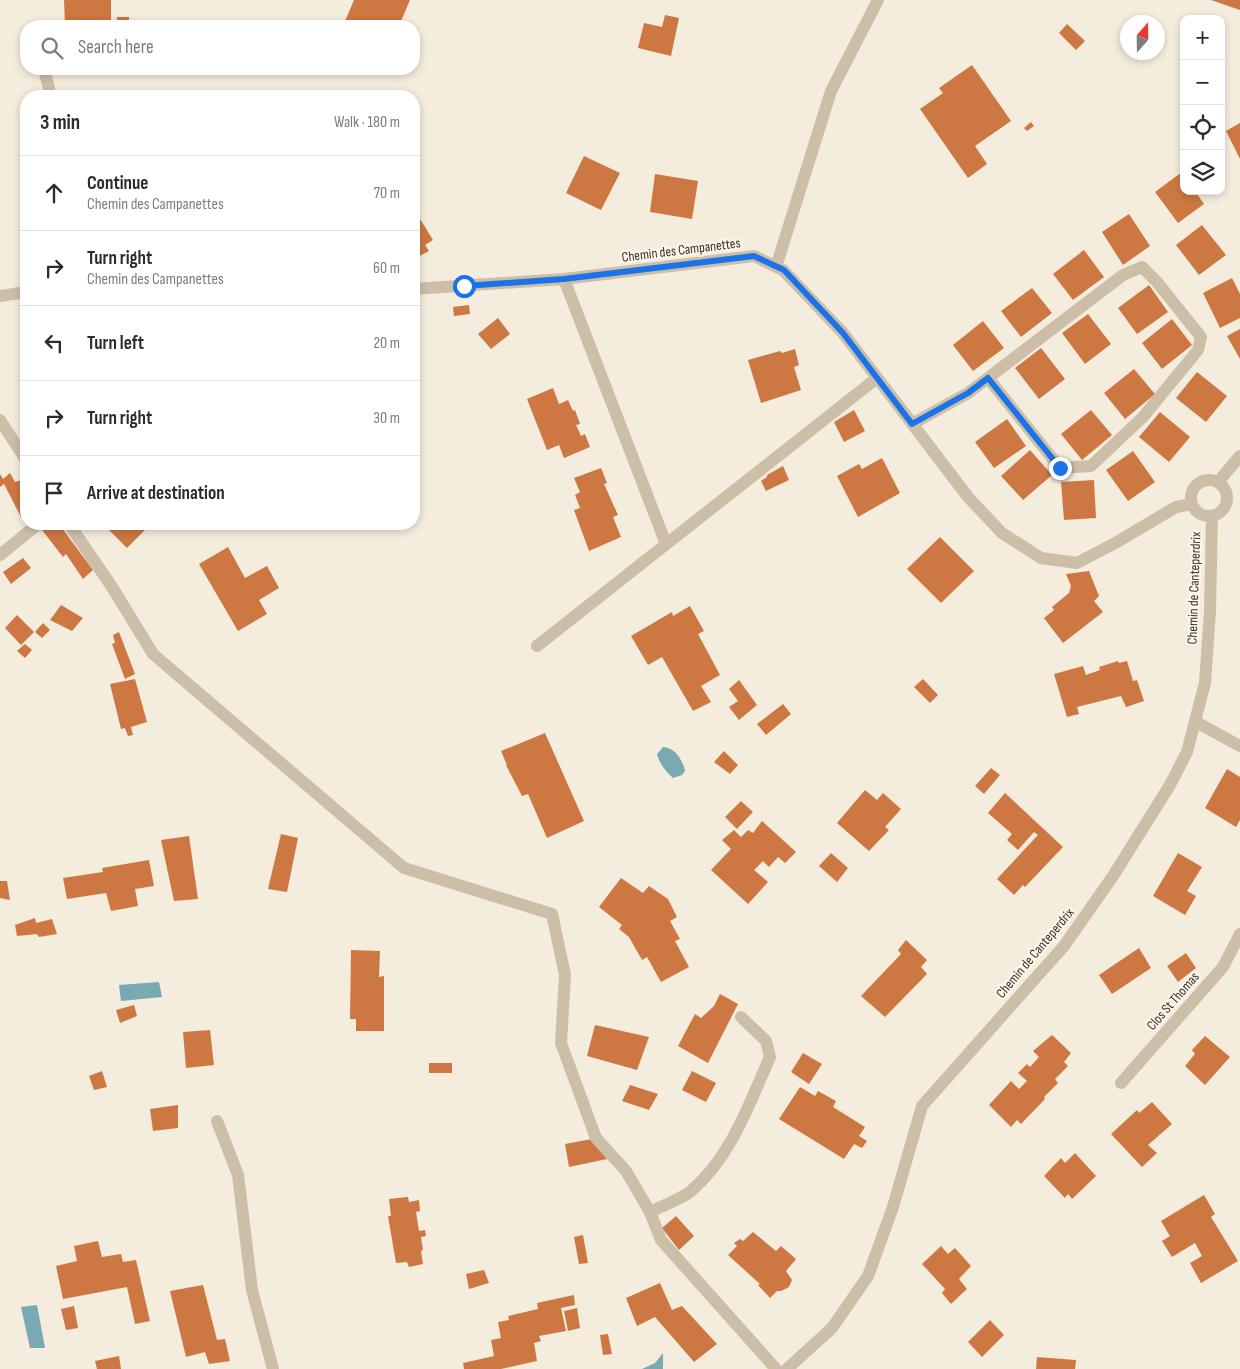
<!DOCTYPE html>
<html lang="en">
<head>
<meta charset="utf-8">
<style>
	:root { --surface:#fff; --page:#f2f2f3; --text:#2b2b33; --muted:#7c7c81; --line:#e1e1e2 }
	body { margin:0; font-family:"Sofia Sans Condensed",sans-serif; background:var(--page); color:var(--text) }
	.controls { position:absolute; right:15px; top:15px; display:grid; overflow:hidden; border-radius:10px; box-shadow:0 2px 8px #0003 }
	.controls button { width:45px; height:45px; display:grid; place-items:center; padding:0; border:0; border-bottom:1px solid var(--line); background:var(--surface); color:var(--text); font:25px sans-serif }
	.compass { position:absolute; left:1120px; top:15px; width:45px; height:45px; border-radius:50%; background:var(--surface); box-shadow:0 2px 8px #0003; rotate:20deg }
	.stop { position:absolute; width:15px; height:15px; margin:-11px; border:4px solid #1a73e8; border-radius:50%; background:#fff }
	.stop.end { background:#1a73e8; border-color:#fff; box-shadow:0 1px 5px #0008 }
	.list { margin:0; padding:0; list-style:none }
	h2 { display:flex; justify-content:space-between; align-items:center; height:65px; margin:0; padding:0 20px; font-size:21px }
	h2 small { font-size:16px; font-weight:400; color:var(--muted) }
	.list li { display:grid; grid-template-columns:32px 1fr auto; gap:15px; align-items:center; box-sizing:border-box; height:75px; padding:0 20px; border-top:1px solid var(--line) }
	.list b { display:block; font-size:19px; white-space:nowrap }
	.list p { margin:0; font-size:16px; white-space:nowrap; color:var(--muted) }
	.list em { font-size:16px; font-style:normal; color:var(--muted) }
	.icon { flex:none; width:28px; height:28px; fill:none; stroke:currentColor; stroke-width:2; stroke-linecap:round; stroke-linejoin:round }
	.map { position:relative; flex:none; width:1240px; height:1369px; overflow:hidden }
	.search { position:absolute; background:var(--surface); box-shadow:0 2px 8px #0003; left:20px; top:20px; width:400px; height:55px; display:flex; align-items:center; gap:12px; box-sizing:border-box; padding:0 18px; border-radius:20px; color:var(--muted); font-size:19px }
	.panel { position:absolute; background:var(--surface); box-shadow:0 2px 8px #0003; left:20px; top:90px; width:400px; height:440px; border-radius:20px }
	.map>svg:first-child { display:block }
	.water { fill:#7aa8b3 }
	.building { fill:#cd7842 }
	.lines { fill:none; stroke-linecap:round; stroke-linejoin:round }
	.service { stroke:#cdbea8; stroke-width:12 }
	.minor { stroke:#cdbea8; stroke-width:12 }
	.route { stroke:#1a73e8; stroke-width:6 }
	.labels { text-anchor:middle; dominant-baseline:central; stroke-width:4.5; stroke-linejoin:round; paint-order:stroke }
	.street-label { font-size:14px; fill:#393029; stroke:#fbf6ea }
</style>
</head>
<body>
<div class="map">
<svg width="1240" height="1369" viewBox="0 0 1240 1369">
	<rect width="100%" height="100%" fill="#f4ecdd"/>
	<!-- water -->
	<path class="water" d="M663,747C675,747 683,761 685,771L682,775L673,778C666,772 659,763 657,754Z
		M159,982L162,997L121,1001L119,985Z
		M37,1305L45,1348H30L21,1307Z
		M663,1353V1369H642L655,1363Z"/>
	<!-- building -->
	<path class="building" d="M64,0H111V26H65Z
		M354,0H410L399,26H377L369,22L367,26H343Z
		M1211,0H1240V10Z
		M665,15L679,18L671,56L638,48L644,23L662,27Z
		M117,17H129V26H117Z
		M1067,24L1085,41L1076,50L1059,33Z
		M972,65L1011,121L975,146L987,164L968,178L920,109L943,93L939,88Z
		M1031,122L1034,126L1027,131L1024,128Z
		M1240,123V159L1226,131Z
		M584,156L620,173L601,210L566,193Z
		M1182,172L1184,175V191H1195L1204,204L1178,223L1155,192Z
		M655,174L698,181L692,219L650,212Z
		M414,209L433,240L425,245L429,251L414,259Z
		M1129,214L1150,246L1123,265L1102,232Z
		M1202,225L1226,255L1199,275L1176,245Z
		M1084,250L1104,277L1073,300L1053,274Z
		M1232,278L1240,294V318L1220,328L1203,293Z
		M1149,285L1168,312L1137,334L1118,308Z
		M1032,288L1052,313L1021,337L1001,311Z
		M469,305L470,314L454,316L453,307Z
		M1088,314L1111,344L1085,364L1062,333Z
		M498,318L510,334L491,349L478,334Z
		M1172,319L1192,345L1162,369L1142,343Z
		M983,321L1004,348L973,371L953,345Z
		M1240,329V359L1227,336Z
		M1041,348L1065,379L1039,399L1015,368Z
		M795,349L799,365L794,367L801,390L761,403L748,360L780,351L782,353Z
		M1134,369L1155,394L1125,419L1104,393Z
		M1197,372L1227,396L1206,422L1176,398Z
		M553,388L559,404L568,400L573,411L575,410L580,424L576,425L581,436L585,434L590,447L564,458L559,445L547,450L527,399Z
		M854,410L865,431L844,442L834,422Z
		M1091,410L1112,435L1082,460L1061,434Z
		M1160,412L1190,437L1169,462L1139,437Z
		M1007,419L1026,446L994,468L975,442Z
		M1030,450L1052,475L1023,500L1001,476Z
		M1133,451L1155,482L1128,501L1106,470Z
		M882,458L900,493L858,517L837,476L859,464L862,469Z
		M783,466L789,480L766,491L761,481L767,477V475Z
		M601,468L607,483L604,484L618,515L613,517L621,537L589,551L574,510L580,508L575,495L580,492L574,478Z
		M10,473L15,482L22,480L26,488V514L21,517L4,484L0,487V474L3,479Z
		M1094,480L1096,518L1064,520L1061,482Z
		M50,524H59L93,570L83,579L66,554L63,557L42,530Z
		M115,524H140L145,530L127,548L109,530Z
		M940,537L974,571L941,603L907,569Z
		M228,547L245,578L267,566L279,588L259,600L267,614L238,631L199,564Z
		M23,558L31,568L11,584L3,572Z
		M1089,571L1099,596L1094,601L1103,612L1063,643L1044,618L1054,610L1052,607L1069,593L1071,586L1066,574Z
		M61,605L83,618L72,631L50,620Z
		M690,606L704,631L698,634L720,675L701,686L711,702L693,711L662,657L648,665L631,636L672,612L673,616Z
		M17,615L34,632L21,645L5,628Z
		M43,623L50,630L42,638L35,632Z
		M119,632L135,674L125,679L112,644L115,643L113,635Z
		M25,644L32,650L25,658L17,651Z
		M1118,661L1119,663L1127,661L1133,681L1137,680L1144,701L1126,707L1121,696L1077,707L1079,714L1067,717L1054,674L1083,666L1086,675L1100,670L1099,667Z
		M135,679L147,722L131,727L133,735L128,736L125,728L121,729L110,684Z
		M923,679L938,695L930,703L914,687Z
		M739,680L757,705L739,720L729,707L738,701L729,689Z
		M783,704L791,714L766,735L757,724Z
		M545,733L584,821L547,838L528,794L522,796L506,765H507L501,751Z
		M724,751L738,765L730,774L714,762Z
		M991,768L1000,775L984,794L975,786Z
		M1227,769L1240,777V820L1236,827L1205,808Z
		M865,790L877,800L883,793L901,809L885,827L889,830L869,851L837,823Z
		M1005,793L1063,847L1025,887L1023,885L1014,895L997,879L1038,835L1034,832L1018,850L1007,840L1012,834L988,813Z
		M741,801L753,812L737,829L725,817Z
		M762,821L796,852L785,863L778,857L769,867L763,861L754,870L768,882L748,904L711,870L731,849L722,840L734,830L741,837L748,830L753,833Z
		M281,834L298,838L287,892L268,889Z
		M189,836L198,899L174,901L161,840Z
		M831,853L848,868L837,882L819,866Z
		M1178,853L1202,867L1187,891L1196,896L1185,915L1153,896Z
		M149,860L154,886L135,889L138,906L111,911L106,893L67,899L63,878L103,872L102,868Z
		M621,878L643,893L649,886L668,899L677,917L670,921L680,939L675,941L689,967L661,982L647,957L642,960L629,937L619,929L622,925L599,907Z
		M0,881H7L10,900L0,898Z
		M35,918L36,923L52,919L57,934L39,937L37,934L17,936L15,925Z
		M906,940L927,960L921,967L927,974L885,1017L861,996L901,954L898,950Z
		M1139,948L1151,968L1112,994L1099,975Z
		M351,950L380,951L379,977L384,976V1031H356V1019H350Z
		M1186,953L1196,968L1178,982L1167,966Z
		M720,994L738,1004L708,1063L678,1046L695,1014L701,1018L714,1006Z
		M134,1005L137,1016L120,1023L116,1010Z
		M595,1025L649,1037L637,1070L587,1056Z
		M210,1030L214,1065L186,1068L183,1032Z
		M1052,1035L1071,1053L1064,1062L1068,1066L1055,1079L1058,1083L1044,1097L1045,1099L1021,1124L1017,1120L1011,1127L989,1105L1011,1081L1019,1089L1027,1081L1018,1073L1027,1064L1030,1067L1039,1057L1033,1051Z
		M1205,1036L1230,1057L1205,1085L1185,1066L1195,1054L1192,1050Z
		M803,1053L822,1064L809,1084L791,1072Z
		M429,1063H452V1073H429Z
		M102,1071L107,1087L94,1090L89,1076Z
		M692,1071L716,1083L706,1102L682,1090Z
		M630,1085L658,1094L649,1110L622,1101Z
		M800,1087L815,1096L818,1091L836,1101L833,1107L865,1127L859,1136L867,1141L862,1148L854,1144L844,1159L779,1119Z
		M1152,1102L1172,1124L1148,1145L1157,1153L1142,1167L1111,1134L1137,1110L1139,1113Z
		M178,1105V1128L153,1131L150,1109Z
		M592,1139L607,1159L569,1167L565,1144Z
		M1075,1153L1096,1176L1072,1199L1068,1194L1065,1198L1044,1176L1061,1158L1065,1163Z
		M1204,1195L1215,1214L1211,1217L1238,1261L1201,1283L1190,1263L1202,1256L1195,1243L1172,1257L1162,1241L1170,1236L1161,1221Z
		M408,1197L409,1202L419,1200L420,1211L416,1212L419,1231L425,1230L426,1236L421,1237L423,1250L421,1251L423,1264L409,1267L407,1262L396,1263L388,1216H391L389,1199Z
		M676,1216L694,1236L679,1250L662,1228Z
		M753,1232L776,1251L781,1246L796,1259L786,1271L792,1280L789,1287L781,1291H777L770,1298L758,1285L760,1284L728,1255L737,1246L734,1243L740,1239L743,1241Z
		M583,1235L588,1263L579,1264L574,1237Z
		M98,1241L102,1257L121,1254L123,1262L136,1260L150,1321L135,1324L127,1287L63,1299L56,1266L77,1261L74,1246Z
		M941,1246L948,1254L955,1248L971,1266L959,1279L967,1289L951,1304L942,1293L945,1289L922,1264Z
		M484,1270L489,1283L469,1289L466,1274Z
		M660,1283L672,1310L682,1306L717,1344L694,1362L655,1317L637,1326L626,1298Z
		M203,1285L217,1340L225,1339L230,1361L209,1364L205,1352L186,1357L170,1291Z
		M574,1295L575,1305L561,1308L566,1331L539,1336L541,1341L534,1343L537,1361L501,1369H464L463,1363L494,1356L491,1340L501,1338L498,1322L509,1320L508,1316L538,1309L537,1303Z
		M74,1306L78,1328L66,1330L61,1309Z
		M577,1308L580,1328L568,1331L564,1311Z
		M990,1320L1004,1335L982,1357L968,1342Z
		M608,1334L612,1354L603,1355L600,1335Z
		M119,1356L121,1369H97L95,1361Z
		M1037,1357L1076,1360L1075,1369H1036Z"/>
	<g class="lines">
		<!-- service -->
		<path class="service" d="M650,1212C663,1205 680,1200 691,1191C731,1157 749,1104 770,1057L766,1041L741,1017"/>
		<!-- minor -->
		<path class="minor" d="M44,69L51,96
			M776,267L831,91L878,0
			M564,279L666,544
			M414,289L564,279L754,256L783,270L843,333L968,497L1002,533L1041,558L1077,563L1117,542L1176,507L1192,504
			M0,296L26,292
			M0,420L26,460
			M912,424L968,393L988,378L1123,275L1142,267L1157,282L1201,337L1198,350L1143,417L1091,466L1060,468L988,378
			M1191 498a18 18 0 1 1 36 0a18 18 0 1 1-36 0Z
			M1218,482L1240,456
			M69,524L112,587L153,654L404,868L552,914L565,975L561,1043L596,1138L626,1171L650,1212L661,1240L776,1369
			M0,555L38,524
			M537,646L877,378
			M1196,722L1240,746
			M1121,1083L1223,967L1240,934
			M217,1121L238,1175L252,1290L273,1369
			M787,1369L832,1328L868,1276L893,1207L922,1106L1064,946L1113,876L1170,785L1187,752L1205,683L1210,611L1212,516"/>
	</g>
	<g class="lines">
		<!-- route -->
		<path class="route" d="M464,286L564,279L754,256L784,270L843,333L912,424L968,393L988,378L1060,468"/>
	</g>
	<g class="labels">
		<!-- street labels -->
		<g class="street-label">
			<text transform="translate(681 250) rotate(-7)">Chemin des Campanettes</text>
			<text transform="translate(1194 588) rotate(-88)">Chemin de Canteperdrix</text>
			<text transform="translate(1035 953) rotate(-50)">Chemin de Canteperdrix</text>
			<text transform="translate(1173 1001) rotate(-49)">Clos St Thomas</text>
		</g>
	</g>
</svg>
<div class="controls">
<button>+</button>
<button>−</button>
<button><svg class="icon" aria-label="locate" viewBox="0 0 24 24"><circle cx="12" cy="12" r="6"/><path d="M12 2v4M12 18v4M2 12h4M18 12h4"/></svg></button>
<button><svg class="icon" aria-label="layers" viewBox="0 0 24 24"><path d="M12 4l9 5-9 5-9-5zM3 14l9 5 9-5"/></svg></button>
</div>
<svg class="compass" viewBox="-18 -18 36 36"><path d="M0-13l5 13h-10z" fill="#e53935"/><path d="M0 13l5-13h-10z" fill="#7c7c81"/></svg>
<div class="stop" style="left:464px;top:286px"></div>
<div class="stop end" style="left:1060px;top:468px"></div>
<div class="search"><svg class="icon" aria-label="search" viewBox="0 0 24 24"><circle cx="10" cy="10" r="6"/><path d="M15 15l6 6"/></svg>Search here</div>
<section class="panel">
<h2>3 min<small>Walk · 180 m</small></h2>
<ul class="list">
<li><svg class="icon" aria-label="ahead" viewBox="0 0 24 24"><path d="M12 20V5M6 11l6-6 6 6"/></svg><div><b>Continue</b><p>Chemin des Campanettes</p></div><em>70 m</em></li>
<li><svg class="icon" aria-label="right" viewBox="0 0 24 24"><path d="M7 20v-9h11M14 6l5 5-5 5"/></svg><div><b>Turn right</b><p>Chemin des Campanettes</p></div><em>60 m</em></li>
<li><svg class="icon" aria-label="left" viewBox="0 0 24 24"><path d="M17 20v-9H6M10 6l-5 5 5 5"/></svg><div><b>Turn left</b></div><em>20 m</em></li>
<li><svg class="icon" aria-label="right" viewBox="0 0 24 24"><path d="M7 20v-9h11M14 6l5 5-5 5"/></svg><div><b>Turn right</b></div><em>30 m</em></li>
<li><svg class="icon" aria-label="arrive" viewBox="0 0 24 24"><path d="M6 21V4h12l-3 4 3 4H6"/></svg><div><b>Arrive at destination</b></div></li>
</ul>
</section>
</div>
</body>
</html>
